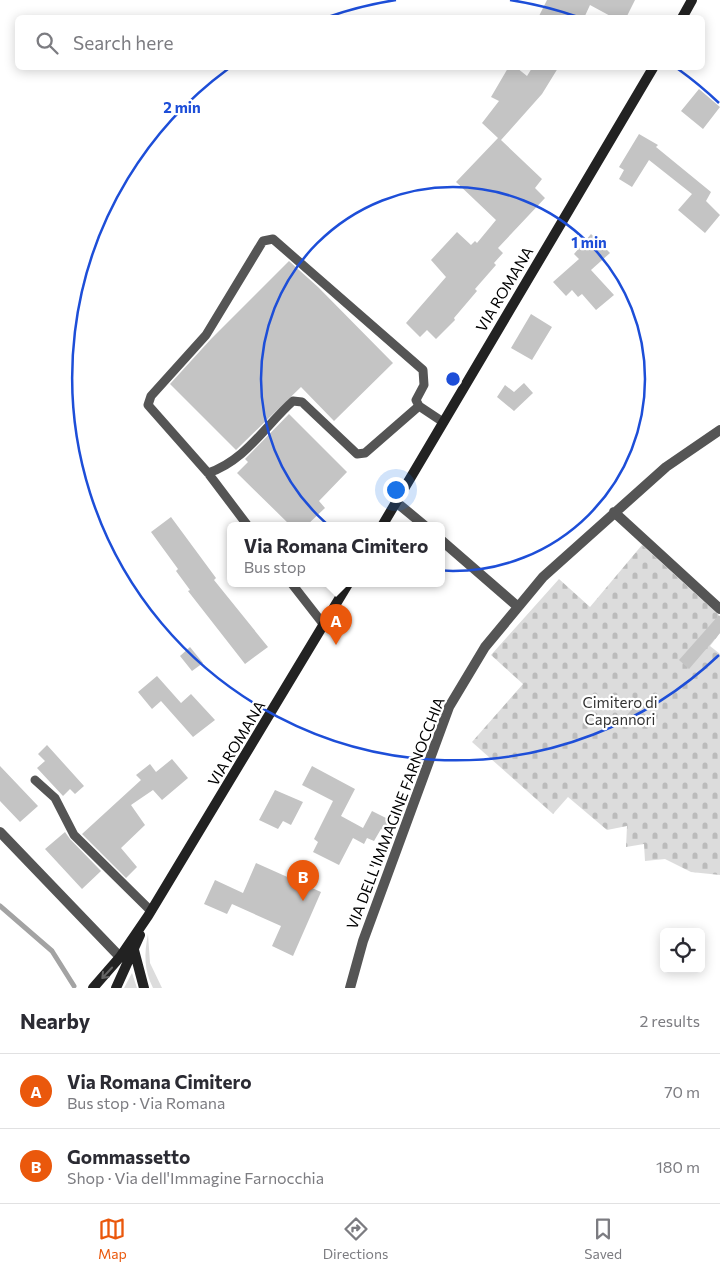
<!DOCTYPE html>
<html lang="en">
<head>
<meta charset="utf-8">
<style>
	:root { --surface:#fff; --page:#f2f2f3; --text:#2b2b33; --muted:#7c7c81; --line:#e1e1e2; --accent:#ea580c }
	body { margin:0; font-family:Commissioner,sans-serif; background:var(--page); color:var(--text) }
	.controls { position:absolute; right:15px; bottom:15px; display:grid; overflow:hidden; border-radius:8px; box-shadow:0 2px 12px #0003 }
	.controls button { width:45px; height:45px; display:grid; place-items:center; padding:0; border:0; border-bottom:1px solid var(--line); background:var(--surface); color:var(--text); font:25px sans-serif }
	.you { position:absolute; left:395px; top:489px; width:18px; height:18px; margin:-12px; border:4px solid #fff; border-radius:50%; background:#1a73e8; box-shadow:0 0 0 8px #1a73e833 }
	.badge { display:grid; place-items:center; width:32px; height:32px; border-radius:50%; background:var(--accent); color:#fff; font-size:16px; font-weight:700 }
	.pin { position:absolute; translate:-50% -41px; filter:drop-shadow(0 1px 2px #0008) }
	.pin::after { content:''; position:absolute; top:26px; width:18px; height:15px; background:inherit; clip-path:polygon(0 0,100% 0,50% 100%) }
	.popup { position:absolute; left:227px; top:522px; width:218px; height:65px; box-sizing:border-box; display:grid; place-content:center; border-radius:8px; background:var(--surface); filter:drop-shadow(0 1px 4px #0005); font-size:16px; white-space:nowrap; color:var(--muted) }
	.popup b { font-size:19px; color:var(--text) }
	.popup::after { content:''; position:absolute; left:50%; top:100%; margin-left:-10px; border:10px solid transparent; border-top-color:var(--surface) }
	.list { margin:0; padding:0; list-style:none }
	h2 { display:flex; justify-content:space-between; align-items:center; height:65px; margin:0; padding:0 20px; font-size:21px }
	h2 small { font-size:16px; font-weight:400; color:var(--muted) }
	.list li { display:grid; grid-template-columns:32px 1fr auto; gap:15px; align-items:center; box-sizing:border-box; height:75px; padding:0 20px; border-top:1px solid var(--line) }
	.list b { display:block; font-size:19px; white-space:nowrap }
	.list p { margin:0; font-size:16px; white-space:nowrap; color:var(--muted) }
	.list em { font-size:16px; font-style:normal; color:var(--muted) }
	.icon { flex:none; width:28px; height:28px; fill:none; stroke:currentColor; stroke-width:2; stroke-linecap:round; stroke-linejoin:round }
	.map { position:relative; flex:none; width:720px; height:988px; overflow:hidden }
	.search { position:absolute; background:var(--surface); box-shadow:0 2px 12px #0003; left:15px; right:15px; top:15px; height:55px; display:flex; align-items:center; gap:12px; box-sizing:border-box; padding:0 18px; border-radius:8px; color:var(--muted); font-size:19px }
	.sheet { height:215px; background:var(--surface) }
	nav { display:flex; justify-content:space-around; align-items:center; box-sizing:border-box; height:70px; border-top:1px solid var(--line); background:var(--surface); font-size:14px; color:var(--muted) }
	nav a { display:grid; justify-items:center; gap:2px }
	nav .on { color:var(--accent) }
	.map>svg:first-child { display:block }
	.green { fill:#dcdcdc }
	.cemetery { fill:url(#cemetery-stones) }
	.lines { fill:none; stroke-linecap:round; stroke-linejoin:round }
	.stream { stroke:#a3a3a3; stroke-width:5 }
	.building { fill:#c4c4c4 }
	.lane { stroke:#555; stroke-width:9 }
	.street { stroke:#555; stroke-width:10 }
	.secondary { stroke:#222; stroke-width:10 }
	.oneway { stroke:#646464 }
	.ring { fill:none; stroke:#1d4ed8; stroke-width:2.5 }
	.labels { text-anchor:middle; dominant-baseline:central; stroke-width:4.5; stroke-linejoin:round; paint-order:stroke }
	.street-label { font-size:15px; fill:#000; stroke:#fff }
	.park-label { font-size:15px; fill:#333; stroke:#fff }
	.centre { fill:#1d4ed8; stroke:#fff; stroke-width:2.5 }
	.ring-label { font-size:15px; text-anchor:middle; font-weight:bold; fill:#1d4ed8; stroke:#fff; stroke-width:4.5; stroke-linejoin:round; paint-order:stroke }
</style>
</head>
<body>
<div class="map">
<svg width="720" height="988" viewBox="0 0 720 988">
	<defs>
		<pattern id="cemetery-stones" width="16" height="16" patternUnits="userSpaceOnUse" patternTransform="scale(1.25)"><rect width="16" height="16" fill="#dcdcdc"/><path d="M2 7V4a2 2 0 0 1 4 0v3zM10 15v-3a2 2 0 0 1 4 0v3z" fill="#bbb"/></pattern>
	</defs>
	<rect width="100%" height="100%" fill="#fff"/>
	<!-- green -->
	<path class="green" d="M148,934L150,963L162,988H153C144,970 144,954 148,934Z
		M132,973L137,988H124Z"/>
	<!-- cemetery -->
	<path class="cemetery" d="M642,545L720,616V633L710,646L720,654V875L691,872L665,859L645,861L644,844L626,847L627,826L607,830L568,797L553,814L472,742L523,684L491,655L559,579L590,607Z"/>
	<g class="lines">
		<!-- stream -->
		<path class="stream" d="M0,906L52,951L74,986"/>
	</g>
	<!-- building -->
	<path class="building" d="M547,0H635L626,18H614L590,5L584,18H538Z
		M508,68H517L527,76L532,68H558L542,94L501,140L542,179L535,188L545,198L498,248L503,253L494,263L496,265L475,289L477,291L454,318L455,320L436,339L427,330L420,337L406,323L446,277L431,260L457,232L471,245L475,241L477,243L496,220L456,182L498,138L482,123L499,101L491,97Z
		M699,89L720,107L703,129L681,111Z
		M639,134L658,145L656,147L711,192L706,201L720,215L705,233L678,210L692,194L649,160L632,187L619,179L624,170L619,167Z
		M591,234L610,253L591,270L614,295L596,310L582,294L578,297L572,290L566,296L553,282L579,259L574,254Z
		M289,261L318,287L393,363L334,421L301,387L236,450L170,384L211,339Z
		M531,314L552,327L532,360L511,348Z
		M524,383L533,393L514,411L497,397L505,385L514,392Z
		M289,414L347,472L319,501L325,508L306,526H291L237,473L248,462L245,459Z
		M171,517L216,578L214,580L268,647L245,664L188,591L190,590L176,571L178,569L151,532Z
		M718,616H720V633L689,669L679,660Z
		M190,647L203,663L192,671L180,656Z
		M157,676L181,703L191,694L215,720L193,737L161,701L152,709L138,692Z
		M635,706L646,715L637,724L627,715Z
		M47,745L84,786L75,794L70,789L63,796L37,768L45,761L38,754Z
		M172,759L188,778L162,800L153,790L131,805L145,825L121,848L137,867L126,878L82,834L141,780L136,775L150,764L156,772Z
		M0,766L38,806L20,822L0,801Z
		M312,766L355,789L341,816L363,828L372,811L390,820L385,831L381,829L374,841L367,838L364,844L353,838L339,865L313,852L318,842L314,839L333,801L302,785Z
		M275,790L303,802L291,825L283,821L278,829L259,820Z
		M65,832L70,839L101,871L82,889L45,849Z
		M256,863L321,892L293,956L272,946L281,926L232,904L227,914L204,904L215,880L243,893Z"/>
	<g class="lines">
		<!-- lane -->
		<path class="lane" d="M208,473C245,461 265,426 293,401L302,402L357,454L365,453L419,406
			M248,526L208,473L148,405L151,396L206,335L263,241L273,239L423,370L424,385L416,400L419,406L443,422
			M292,584L324,625
			M35,780L55,798L74,835L151,911"/>
		<!-- street -->
		<path class="street" d="M396,502L425,526
			M614,512L720,609
			M441,540L517,606
			M0,832L120,957
			M350,988L363,941L449,707L485,647L543,577L666,467L720,430"/>
		<!-- secondary -->
		<path class="secondary" d="M682,18L692,0
			M382,526L653,68
			M134,950L144,988
			M93,988L120,957L148,916L348,584
			M116,988L140,935"/>
	</g>
	<!-- one-way arrows -->
	<defs><path id="oneway-shaft" d="M-6 0H5M1.5-3L5.5 0L1.5 3" fill="none" stroke-width="1.6" stroke-linecap="round" stroke-linejoin="round" transform="scale(1.25)"/></defs>
	<use class="oneway" href="#oneway-shaft" transform="translate(107 973) rotate(133)"/>
	<!-- distance rings -->
	<g class="ring">
		<circle cx="453" cy="379" r="192"/>
		<path d="M719 655A383 383 0 1 1 228 69M328 17A383 383 0 0 1 396 0M510 0A383 383 0 0 1 578 17M678 69A383 383 0 0 1 719 103"/>
	</g>
	<g class="labels">
		<!-- street labels -->
		<g class="street-label">
			<text transform="translate(504 289) rotate(-59)">VIA ROMANA</text>
			<text transform="translate(236 743) rotate(-59)">VIA ROMANA</text>
			<text transform="translate(395 813) rotate(-69)">VIA DELL'IMMAGINE FARNOCCHIA</text>
		</g>
		<!-- park labels -->
		<g class="park-label">
			<text x="620" y="702">Cimitero di<tspan x="620" dy="17">Capannori</tspan></text>
		</g>
	</g>
	<circle cx="453" cy="379" r="8" class="centre"/>
	<g class="ring-label">
		<text x="182" y="113">2 min</text>
		<text x="589" y="248">1 min</text>
	</g>
</svg>
<div class="controls">
<button><svg class="icon" aria-label="locate" viewBox="0 0 24 24"><circle cx="12" cy="12" r="6"/><path d="M12 2v4M12 18v4M2 12h4M18 12h4"/></svg></button>
</div>
<div class="you"></div>
<div class="pin badge" style="left:336px;top:645px">A</div>
<div class="popup"><b>Via Romana Cimitero</b>Bus stop</div>
<div class="pin badge" style="left:303px;top:901px">B</div>
<div class="search"><svg class="icon" aria-label="search" viewBox="0 0 24 24"><circle cx="10" cy="10" r="6"/><path d="M15 15l6 6"/></svg>Search here</div>
</div>
<section class="sheet">
<h2>Nearby<small>2 results</small></h2>
<ul class="list">
<li><span class="badge">A</span><div><b>Via Romana Cimitero</b><p>Bus stop · Via Romana</p></div><em>70 m</em></li>
<li><span class="badge">B</span><div><b>Gommassetto</b><p>Shop · Via dell'Immagine Farnocchia</p></div><em>180 m</em></li>
</ul>
</section>
<nav>
<a class="on"><svg class="icon" aria-label="map" viewBox="0 0 24 24"><path d="M3 6l6-2 6 2 6-2v14l-6 2-6-2-6 2zM9 4v14M15 6v14"/></svg>Map</a>
<a><svg class="icon" aria-label="directions" viewBox="0 0 24 24"><path d="M12 3l9 9-9 9-9-9zM9 14v-3h6M13 9l2 2-2 2"/></svg>Directions</a>
<a><svg class="icon" aria-label="saved" viewBox="0 0 24 24"><path d="M7 4h10v16l-5-4-5 4z"/></svg>Saved</a>
</nav>
</body>
</html>
